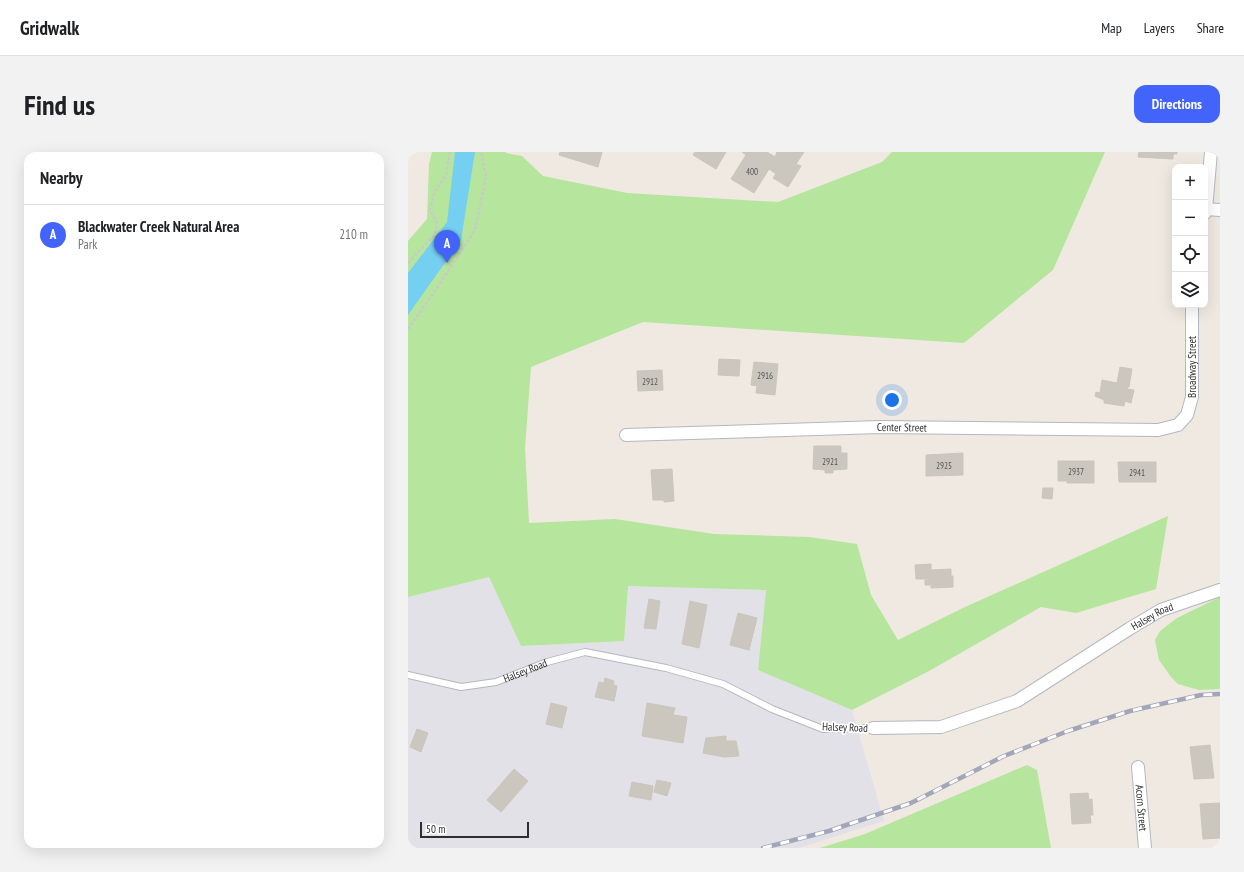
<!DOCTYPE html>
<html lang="en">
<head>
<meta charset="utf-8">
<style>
	:root { --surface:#fff; --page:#f2f2f2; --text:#202124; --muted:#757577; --line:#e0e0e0; --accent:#4264fb }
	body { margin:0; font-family:"PT Sans Narrow",sans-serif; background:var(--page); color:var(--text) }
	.controls { position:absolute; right:12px; top:12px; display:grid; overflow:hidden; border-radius:8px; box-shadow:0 4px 16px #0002 }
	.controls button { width:36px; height:36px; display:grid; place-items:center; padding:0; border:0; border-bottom:1px solid var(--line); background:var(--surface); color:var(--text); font:20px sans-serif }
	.scale { position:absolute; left:12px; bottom:10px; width:109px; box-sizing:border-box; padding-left:4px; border:2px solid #2e2e2e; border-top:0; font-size:11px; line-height:14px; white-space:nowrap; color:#2e2e2e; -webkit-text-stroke:3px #fff; paint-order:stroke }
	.you { position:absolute; left:484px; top:248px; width:14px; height:14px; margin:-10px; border:3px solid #fff; border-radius:50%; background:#1a73e8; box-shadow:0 0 0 6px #1a73e833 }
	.badge { display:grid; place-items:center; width:26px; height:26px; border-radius:50%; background:var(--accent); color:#fff; font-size:13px; font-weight:700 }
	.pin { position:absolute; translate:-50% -33px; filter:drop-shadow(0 1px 2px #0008) }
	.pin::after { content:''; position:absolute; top:21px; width:14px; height:12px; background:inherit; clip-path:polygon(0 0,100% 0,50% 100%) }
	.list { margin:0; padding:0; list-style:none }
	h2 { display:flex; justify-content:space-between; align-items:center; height:52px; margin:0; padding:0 16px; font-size:17px }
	h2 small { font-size:13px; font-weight:400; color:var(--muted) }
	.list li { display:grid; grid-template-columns:26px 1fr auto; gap:12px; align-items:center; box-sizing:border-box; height:60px; padding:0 16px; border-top:1px solid var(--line) }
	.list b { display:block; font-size:15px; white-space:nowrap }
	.list p { margin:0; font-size:13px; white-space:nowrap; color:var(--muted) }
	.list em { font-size:13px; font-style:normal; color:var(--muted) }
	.icon { flex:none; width:22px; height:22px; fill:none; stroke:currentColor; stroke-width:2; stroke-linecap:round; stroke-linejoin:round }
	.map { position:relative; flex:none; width:812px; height:696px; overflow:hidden; border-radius:12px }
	header { display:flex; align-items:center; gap:24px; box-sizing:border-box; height:56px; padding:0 20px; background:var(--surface); border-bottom:1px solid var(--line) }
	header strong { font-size:19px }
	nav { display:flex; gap:22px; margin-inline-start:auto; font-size:14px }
	.intro { display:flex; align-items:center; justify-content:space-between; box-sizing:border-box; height:96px; padding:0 24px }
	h1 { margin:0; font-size:28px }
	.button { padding:10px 18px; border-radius:12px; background:var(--accent); color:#fff; font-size:14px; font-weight:700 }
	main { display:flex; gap:24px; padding:0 24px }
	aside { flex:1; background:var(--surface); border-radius:12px; box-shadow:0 4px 16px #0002 }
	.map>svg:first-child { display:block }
	.industrial { fill:#e3e1e8 }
	.green { fill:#b6e59e }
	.water { fill:#75cff0 }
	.building { fill:#cbc7bf; stroke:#cbc5ba }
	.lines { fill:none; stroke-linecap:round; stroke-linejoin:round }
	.lane-casing { stroke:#b4b7c1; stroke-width:8 }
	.street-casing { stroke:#b4b7c1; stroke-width:14 }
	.path { stroke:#c9c9c9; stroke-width:2.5; stroke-dasharray:3 2; stroke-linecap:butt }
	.lane { stroke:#fff; stroke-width:6 }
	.street { stroke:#fff; stroke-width:12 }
	.rail-casing { stroke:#a3a6b8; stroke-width:4.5 }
	.rail { stroke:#fff; stroke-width:3; stroke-dasharray:9; stroke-linecap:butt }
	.labels { text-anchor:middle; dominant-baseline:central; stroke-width:3.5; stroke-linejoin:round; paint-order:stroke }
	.number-label { font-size:9px; fill:#555452 }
	.street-label { font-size:11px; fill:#2e2e2e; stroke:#fff }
</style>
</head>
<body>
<header>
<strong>Gridwalk</strong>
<nav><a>Map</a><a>Layers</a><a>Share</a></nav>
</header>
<div class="intro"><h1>Find us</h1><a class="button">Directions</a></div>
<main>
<aside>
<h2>Nearby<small></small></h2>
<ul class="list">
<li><span class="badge">A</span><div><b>Blackwater Creek Natural Area</b><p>Park</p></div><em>210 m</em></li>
</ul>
</aside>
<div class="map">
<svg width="812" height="696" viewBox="0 0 812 696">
	<rect width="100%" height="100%" fill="#efe9e1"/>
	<!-- industrial -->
	<path class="industrial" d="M81,425L113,494L216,489L220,434L358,438L350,518L444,558L476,669L391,696H0V445Z"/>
	<!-- green -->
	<path class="green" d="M24,0H98V1L114,4L135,24L219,41L370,50L474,10L484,0H697L645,118L556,191L235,170L123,215L117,296L121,371L207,367L306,382L401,385L449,392L463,443L490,488L557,455L760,364L748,437L668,461L633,455L521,519L444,558L350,518L358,438L220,434L216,489L113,494L81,425L0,445V89L19,67L21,12Z
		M812,445V537L791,538L770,532L763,525L751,508L747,488L752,479L769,466Z
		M619,613L629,618L643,696H412L457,682Z"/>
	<!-- water -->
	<path class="water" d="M47,0H67L53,88L0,163V121L39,70Z"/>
	<!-- building -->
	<path class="building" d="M152,0H194L190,15L151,3Z
		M287,0H318L308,17L285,3Z
		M334,0H359L367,5L369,0H396L388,12L393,14L380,35L365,26L368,22L361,17L346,41L323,27L338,3Z
		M731,0H769V2H765V7L730,5Z
		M311,207L332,208L331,224L310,223Z
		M346,210L370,212L367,243L348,241L349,234L343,233Z
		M712,215L724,217L721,235H720L719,237L726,238L723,251L717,249L716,254L696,251V248L687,244L688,240L692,241L694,228L709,231Z
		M254,218L255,238L230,239L229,219Z
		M406,294H433V301H439V317L425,318V321H417V318L405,317Z
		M555,301V323L518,324V303Z
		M650,309H686V331H659V329H650Z
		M710,310H748V330H711Z
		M264,317L266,349L256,350V348H245L243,318Z
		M635,336H645L644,347L634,346Z
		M523,412V418L543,417V424H545V435L523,436V433H517V428H522V427H508L507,413Z
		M241,447L252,449L248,477L236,476Z
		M282,449L299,453L291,496L274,492Z
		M330,461L349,466L341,498L322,493Z
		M197,526L206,529L205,533L209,534L206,549L187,545L191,530L196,531Z
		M143,551L159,555L154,576L138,572Z
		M239,551L267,556L265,563L279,565L275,591L234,584Z
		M9,577L20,581L13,600L2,595Z
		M318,584V589H328L331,604L316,605L295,601L298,586Z
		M802,593L806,626L786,627L782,595Z
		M106,617L120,629L93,660L79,648Z
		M249,628L263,631L259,644L246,640Z
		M224,630L245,634L243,648L221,644Z
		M680,641L681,648L684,647L685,663H682L683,671L664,672L662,642Z
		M812,651V686L795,687L792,652Z"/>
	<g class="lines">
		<defs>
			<g id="lane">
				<path id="s1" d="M0,523L53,535L88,530L139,510L177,500L258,516L315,532L364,557L415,577L465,576"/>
			</g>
			<g id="street">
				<path d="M798,57L812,58"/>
				<path d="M797,61L798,57L803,0"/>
				<path id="s2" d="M218,283L472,275L750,278L770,273L779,263L784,245V153"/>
				<path id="s3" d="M465,576L533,575L609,549L721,477L753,458L812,438"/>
				<path id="s4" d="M730,615L737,696"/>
			</g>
		</defs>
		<!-- lane casing -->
		<use href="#lane" class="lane-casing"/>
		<!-- street casing -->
		<use href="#street" class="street-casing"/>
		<!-- path -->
		<path class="path" d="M0,111L27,82L29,71L22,58L27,39L38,23L42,0
			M0,177L27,139L67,78L78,24L73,0"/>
		<!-- lane -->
		<use href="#lane" class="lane"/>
		<!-- street -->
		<use href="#street" class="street"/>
		<defs>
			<path id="rail" d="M355,696L421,679L503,651L596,604L660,579L722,559L793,543L812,542"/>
		</defs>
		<!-- rail casing -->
		<use href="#rail" class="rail-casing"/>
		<!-- rail -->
		<use href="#rail" class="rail"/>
	</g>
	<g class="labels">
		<!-- number labels -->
		<g class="number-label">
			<text x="344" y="19">400</text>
			<text x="357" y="223">2916</text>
			<text x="242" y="229">2912</text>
			<text x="422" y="309">2921</text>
			<text x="536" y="313">2925</text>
			<text x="668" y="319">2937</text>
			<text x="729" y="320">2941</text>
		</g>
		<!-- street labels -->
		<g class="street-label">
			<text stroke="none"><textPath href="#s2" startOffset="615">Broadway Street</textPath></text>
			<text stroke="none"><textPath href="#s2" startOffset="276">Center Street</textPath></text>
			<text stroke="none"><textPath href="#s3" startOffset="308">Halsey Road</textPath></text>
			<text stroke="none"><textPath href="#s1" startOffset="121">Halsey Road</textPath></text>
			<text transform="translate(437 575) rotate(2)">Halsey Road</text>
			<text stroke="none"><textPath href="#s4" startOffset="41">Acorn Street</textPath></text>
		</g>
	</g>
</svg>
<div class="controls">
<button>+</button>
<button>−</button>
<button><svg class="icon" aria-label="locate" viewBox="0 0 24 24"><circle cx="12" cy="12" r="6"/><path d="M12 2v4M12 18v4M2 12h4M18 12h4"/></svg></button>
<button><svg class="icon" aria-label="layers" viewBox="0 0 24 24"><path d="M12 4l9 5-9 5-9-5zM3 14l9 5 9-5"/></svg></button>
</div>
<div class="scale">50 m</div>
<div class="you"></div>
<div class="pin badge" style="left:39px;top:111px">A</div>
</div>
</main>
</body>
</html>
